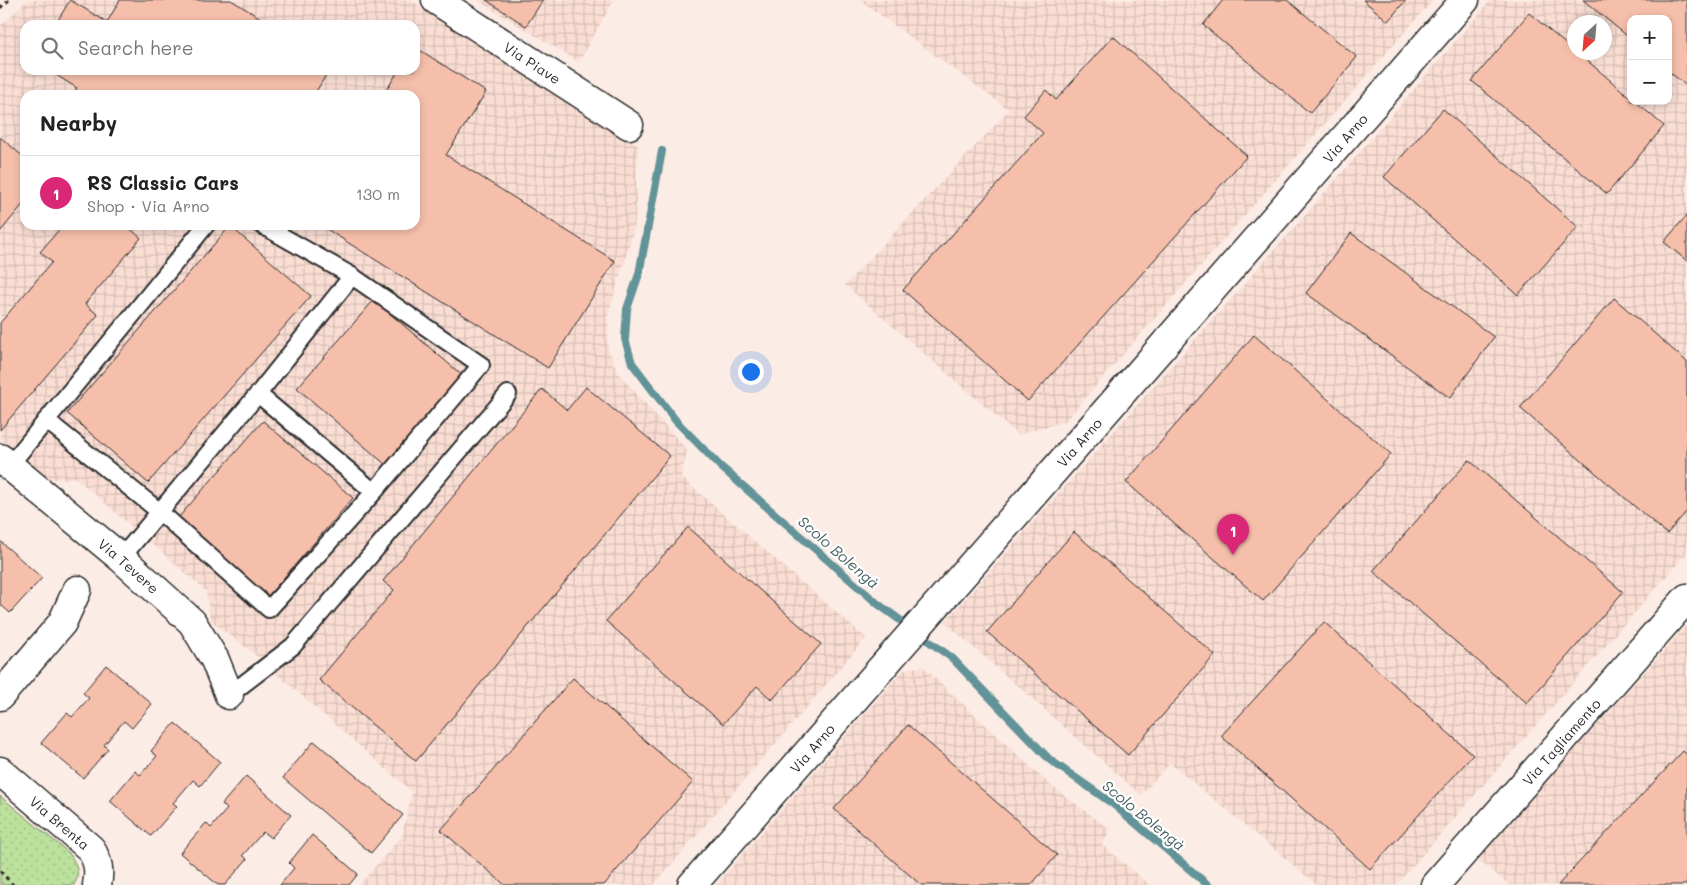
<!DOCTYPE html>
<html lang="en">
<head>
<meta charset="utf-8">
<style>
	:root { --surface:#fff; --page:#f2f2f2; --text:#222; --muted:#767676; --line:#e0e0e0; --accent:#db2777 }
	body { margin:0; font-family:Mali,sans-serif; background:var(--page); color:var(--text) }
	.controls { position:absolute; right:15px; top:15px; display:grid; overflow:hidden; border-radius:10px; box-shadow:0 2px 8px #0003 }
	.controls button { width:45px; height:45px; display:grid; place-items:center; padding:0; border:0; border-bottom:1px solid var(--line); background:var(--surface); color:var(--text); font:25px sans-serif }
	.compass { position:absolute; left:1567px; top:15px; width:45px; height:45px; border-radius:50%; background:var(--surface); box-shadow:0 2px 8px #0003; rotate:206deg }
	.you { position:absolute; left:750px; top:371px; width:18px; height:18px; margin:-12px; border:4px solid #fff; border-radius:50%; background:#1a73e8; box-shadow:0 0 0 8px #1a73e833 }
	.badge { display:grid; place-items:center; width:32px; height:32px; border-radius:50%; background:var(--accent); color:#fff; font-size:16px; font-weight:700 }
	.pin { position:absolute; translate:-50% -41px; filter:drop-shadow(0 1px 2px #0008) }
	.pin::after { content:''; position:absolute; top:26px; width:18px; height:15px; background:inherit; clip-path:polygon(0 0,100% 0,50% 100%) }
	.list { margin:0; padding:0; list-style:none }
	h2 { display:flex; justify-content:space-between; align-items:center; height:65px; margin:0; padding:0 20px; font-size:21px }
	h2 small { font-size:16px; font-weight:400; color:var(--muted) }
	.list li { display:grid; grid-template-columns:32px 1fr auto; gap:15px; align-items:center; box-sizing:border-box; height:75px; padding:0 20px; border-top:1px solid var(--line) }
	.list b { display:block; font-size:19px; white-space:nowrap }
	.list p { margin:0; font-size:16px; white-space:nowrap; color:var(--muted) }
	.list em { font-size:16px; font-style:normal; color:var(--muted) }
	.icon { flex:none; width:28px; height:28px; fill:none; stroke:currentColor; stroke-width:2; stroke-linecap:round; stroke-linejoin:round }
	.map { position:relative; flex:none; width:1687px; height:885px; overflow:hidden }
	.search { position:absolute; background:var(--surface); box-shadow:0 2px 8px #0003; left:20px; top:20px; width:400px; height:55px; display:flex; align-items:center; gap:12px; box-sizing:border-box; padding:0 18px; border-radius:15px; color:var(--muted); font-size:19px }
	.panel { position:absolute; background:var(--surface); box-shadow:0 2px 8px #0003; left:20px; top:90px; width:400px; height:140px; border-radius:15px }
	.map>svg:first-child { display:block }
	.industrial { fill:url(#industrial-grid); fill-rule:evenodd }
	.park { fill:url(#park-dots); stroke:#738664 }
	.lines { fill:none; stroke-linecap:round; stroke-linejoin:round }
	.stream { stroke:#629398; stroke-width:8 }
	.building { fill:#f6bfab; stroke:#2b2b2b }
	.service-casing { stroke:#2b2b2b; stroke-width:20 }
	.minor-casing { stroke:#2b2b2b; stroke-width:31 }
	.path { stroke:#2b2b2b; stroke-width:3; stroke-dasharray:4 4; stroke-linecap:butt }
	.service { stroke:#fff; stroke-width:16 }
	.minor { stroke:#fff; stroke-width:28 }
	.labels { text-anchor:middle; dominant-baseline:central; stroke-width:4.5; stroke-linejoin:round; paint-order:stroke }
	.street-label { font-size:14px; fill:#2b2b2b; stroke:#fff }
	.water-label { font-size:15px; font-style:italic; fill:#475f61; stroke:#fff }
</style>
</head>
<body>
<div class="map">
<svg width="1687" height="885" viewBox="0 0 1687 885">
	<defs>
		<pattern id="industrial-grid" width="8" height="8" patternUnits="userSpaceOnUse" patternTransform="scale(1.25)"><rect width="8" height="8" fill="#faded4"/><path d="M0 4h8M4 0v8" fill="none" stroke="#d6bfb6"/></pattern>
		<pattern id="park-dots" width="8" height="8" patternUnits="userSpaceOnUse" patternTransform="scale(1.25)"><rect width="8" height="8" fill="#bbe19c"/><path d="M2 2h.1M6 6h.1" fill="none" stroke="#a1c187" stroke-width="1.8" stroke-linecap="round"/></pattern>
	</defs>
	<rect width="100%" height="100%" fill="#fcece6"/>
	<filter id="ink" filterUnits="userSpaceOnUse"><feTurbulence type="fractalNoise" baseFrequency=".02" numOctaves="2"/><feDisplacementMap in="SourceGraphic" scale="10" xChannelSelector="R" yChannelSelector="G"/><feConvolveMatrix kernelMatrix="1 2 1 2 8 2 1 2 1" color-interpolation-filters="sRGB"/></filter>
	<g filter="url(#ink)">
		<!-- industrial -->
		<path class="industrial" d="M28,0H410L638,145L635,226L608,315V349L618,373L687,450L681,477L866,638L654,885H359L402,836L412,792L253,653L210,620L206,591L76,478L49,479L0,438V26ZM25,25H415V70H25ZM25,95H415V225H25Z
			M477,0H614L579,62Z
			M860,0H1433L1065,421L1018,435L845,285L1009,110Z
			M1491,0H1687V553L1396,885H1317L1170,763L1141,795L945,622L1308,212ZM1631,19H1668V101H1631ZM1574,22H1604V52H1574Z
			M1687,625V885H1507L1508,884L1477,859Z
			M922,666L1050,785L1111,830L1101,844L1150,885H716L903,670Z"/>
		<!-- park -->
		<path class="park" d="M0,796L69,853C76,864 81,873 74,885H0Z"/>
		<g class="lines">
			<!-- stream -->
			<path class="stream" d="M662,151L639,274L627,309L625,339L632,363L676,421L720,466L878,604L952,658L1050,760L1113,804L1208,885"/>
		</g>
		<!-- building -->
		<path class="building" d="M70,0L107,22L120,0H231L272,25H55Z
			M486,0H543L526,26Z
			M1223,0H1287L1357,57L1310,113L1203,25Z
			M1363,0H1406L1388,21Z
			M1583,0H1687V86L1668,71V19H1631V39Z
			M1529,13L1574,51V52H1577L1631,98V101H1635L1664,126L1607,194L1472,81Z
			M1113,36L1247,156L1028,401L903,290L1043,133L1024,116L1046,90L1056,100Z
			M415,47L486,92L446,155L615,261L548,368L320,225H415V95H383L399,70H415Z
			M48,70H329L314,95H83L75,91L77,88Z
			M1443,109L1578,227L1518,295L1384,177Z
			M0,137L25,158V202L0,232Z
			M1687,215V261L1664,242Z
			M63,225H126L141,238L85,304L98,315L0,430V323L52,262L40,252Z
			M230,226L311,296L148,483L67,413Z
			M1351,233L1494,337L1450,398L1306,293Z
			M1614,298L1687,362V511L1667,534L1520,408Z
			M374,300L463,376L386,465L297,388Z
			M1254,335L1391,454L1263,601L1126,482Z
			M586,387L670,456L416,761L319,680L394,590L383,581L542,389L567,410Z
			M263,421L353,498L268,596L178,518Z
			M1469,460L1623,592L1527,703L1373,571Z
			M688,527L821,644L772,700L757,686L723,724L606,621Z
			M1074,532L1215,655L1128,755L987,632Z
			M0,541L42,578L10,613L0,604Z
			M1324,622L1473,755L1370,869L1221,736Z
			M106,665L152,704L132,728L124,721L104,745L108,749L83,778L41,743L67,713L72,717L89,698L83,693Z
			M573,678L693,782L604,885H505L441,830Z
			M175,723L220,762L200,786L193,780L173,803L177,806L151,836L110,801L135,771L140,775L157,756L151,751Z
			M908,725L1057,855L1031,885H921L834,809Z
			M314,741L403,815L371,853L283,778Z
			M1683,751L1687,755V885H1558Z
			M246,776L291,815L271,838L263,832L243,855L247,859L225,885H218L180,853L206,823L211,828L227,809L222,804Z
			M312,835L358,874L349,885H280L294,868L289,863Z"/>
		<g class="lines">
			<defs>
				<path id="service" d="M258,394L374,492
					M46,420L160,512L269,609L374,492L481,365L352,276L262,225
					M9,466L206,225
					M121,558L258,394L352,276
					M229,695L293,646L508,394"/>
				<g id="minor">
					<path id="s1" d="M436,0L629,125"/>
					<path id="s2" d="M0,458L121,558L192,622L215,660L229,695"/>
					<path d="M0,696L62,623L77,590"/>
					<path id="s3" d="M0,771L91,849C98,862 100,870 97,885"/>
					<path id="s4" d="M692,885L1465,0"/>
					<path id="s5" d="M1435,885L1687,598"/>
				</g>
			</defs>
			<!-- service casing -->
			<use href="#service" class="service-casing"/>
			<!-- minor casing -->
			<use href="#minor" class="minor-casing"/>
			<!-- path -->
			<path class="path" d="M0,8L9,0
				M0,871L13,885"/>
			<!-- service -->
			<use href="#service" class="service"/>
			<!-- minor -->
			<use href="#minor" class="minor"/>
		</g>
	</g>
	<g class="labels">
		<!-- street labels -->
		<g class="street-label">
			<text stroke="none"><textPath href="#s1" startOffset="115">Via Piave</textPath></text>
			<text stroke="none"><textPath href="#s4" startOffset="992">Via Arno</textPath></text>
			<text stroke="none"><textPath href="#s4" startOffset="588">Via Arno</textPath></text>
			<text stroke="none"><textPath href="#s2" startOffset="168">Via Tevere</textPath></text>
			<text stroke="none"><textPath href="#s5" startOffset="191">Via Tagliamento</textPath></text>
			<text stroke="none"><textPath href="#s4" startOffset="182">Via Arno</textPath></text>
			<text stroke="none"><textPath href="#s3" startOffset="79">Via Brenta</textPath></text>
		</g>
		<!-- water labels -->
		<g class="water-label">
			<text transform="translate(839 552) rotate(41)">Scolo Bolengà</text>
			<text transform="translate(1144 815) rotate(39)">Scolo Bolengà</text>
		</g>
	</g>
</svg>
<div class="controls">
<button>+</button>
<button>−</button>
</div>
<svg class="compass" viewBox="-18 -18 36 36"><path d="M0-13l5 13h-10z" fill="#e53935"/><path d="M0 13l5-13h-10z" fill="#767676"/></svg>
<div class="you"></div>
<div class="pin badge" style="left:1233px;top:555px">1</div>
<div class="search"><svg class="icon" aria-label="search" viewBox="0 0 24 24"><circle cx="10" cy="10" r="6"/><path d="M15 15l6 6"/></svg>Search here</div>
<section class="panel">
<h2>Nearby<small></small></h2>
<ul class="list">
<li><span class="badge">1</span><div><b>RS Classic Cars</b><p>Shop · Via Arno</p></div><em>130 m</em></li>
</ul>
</section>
</div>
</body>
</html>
